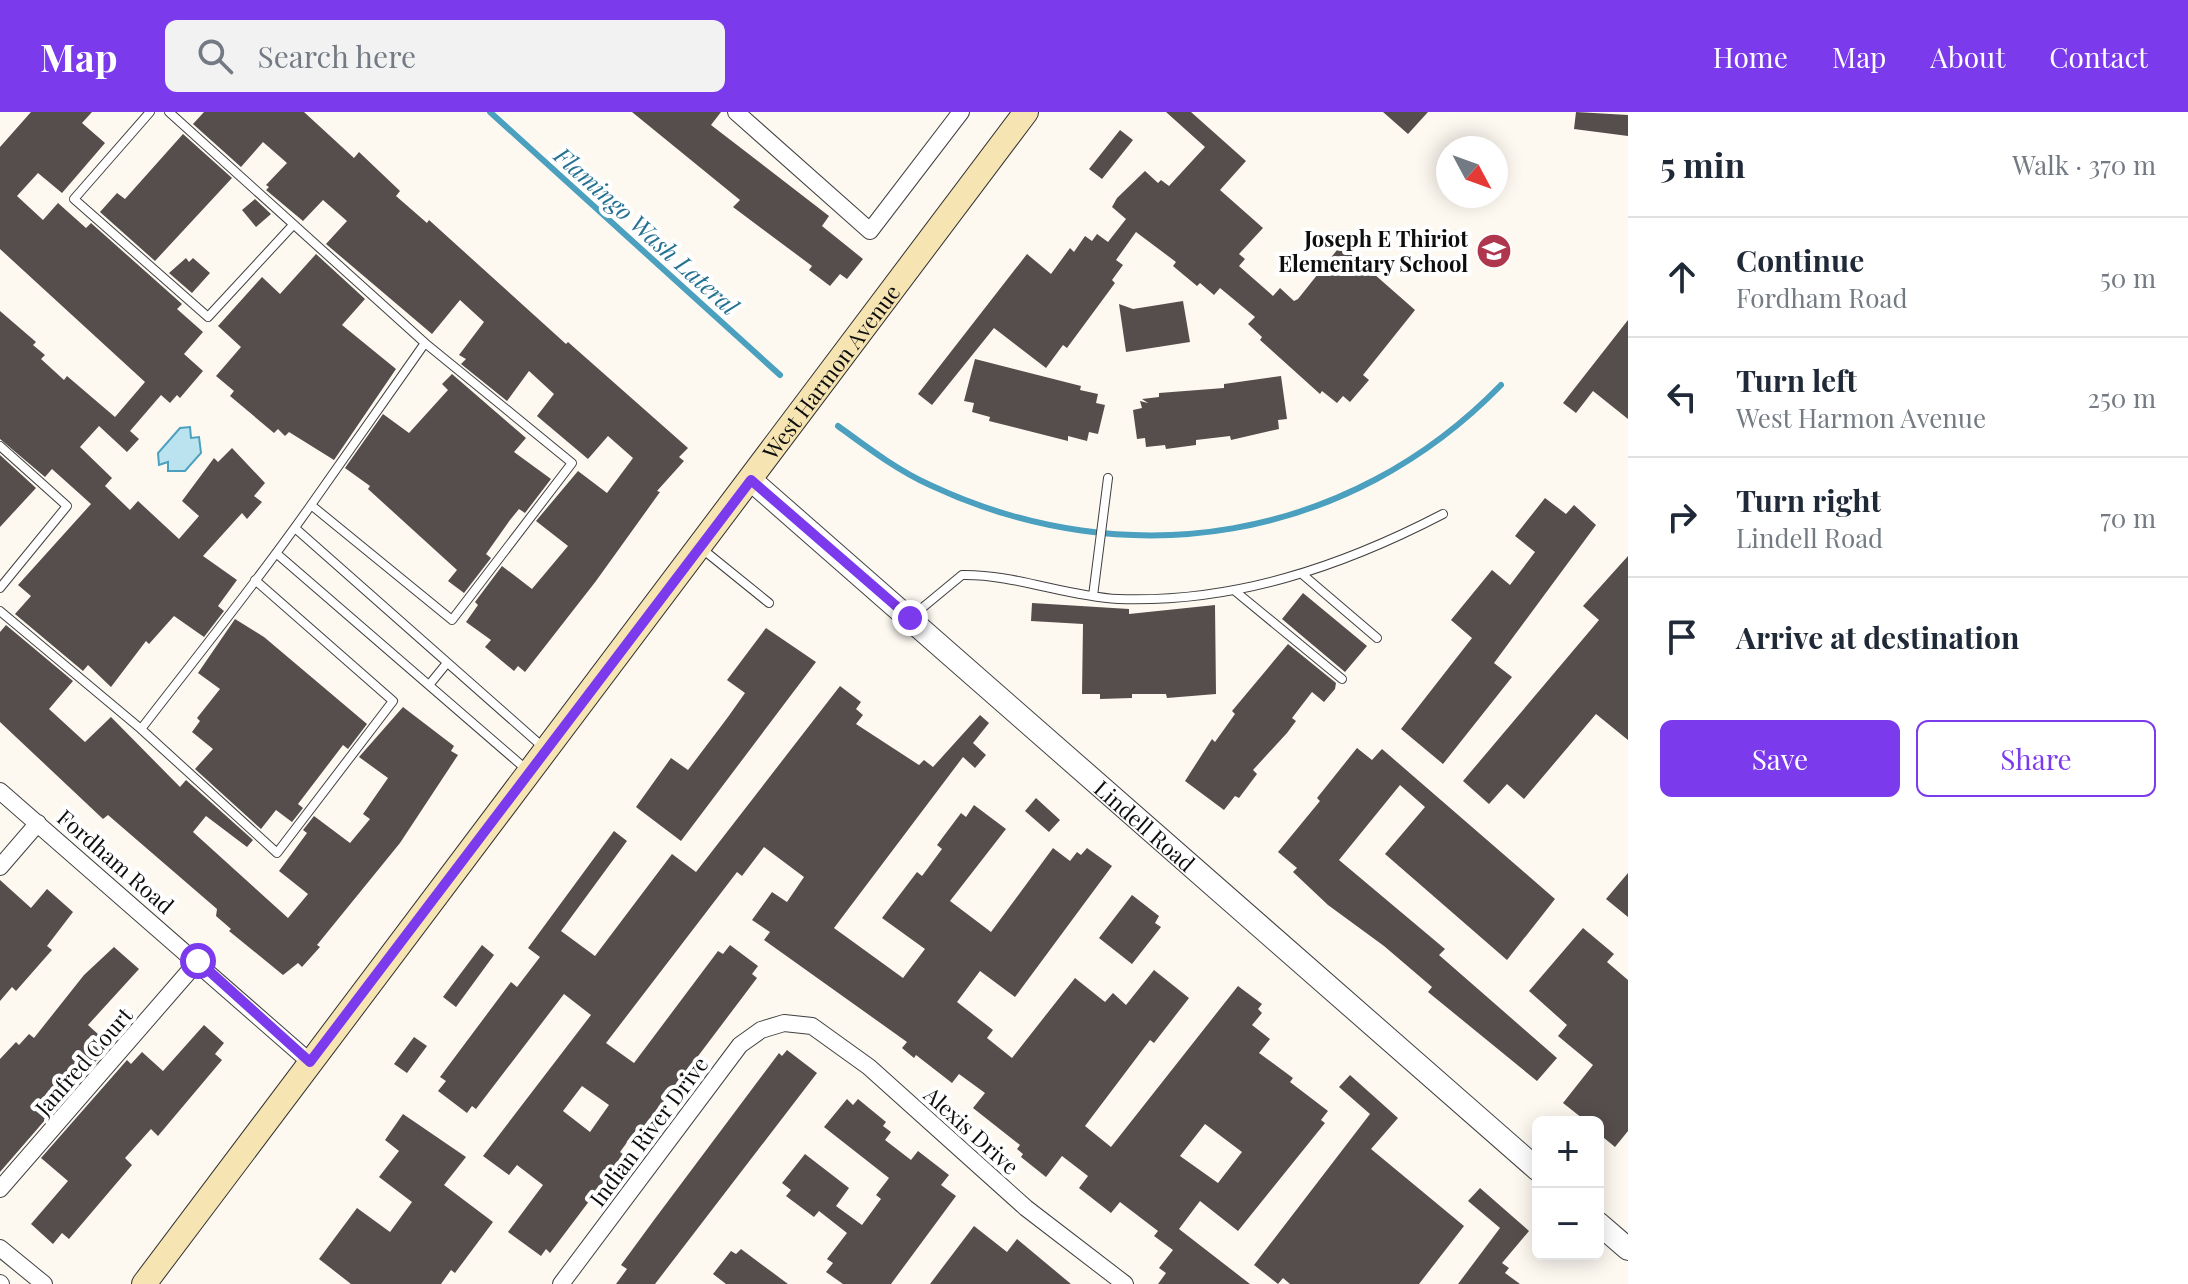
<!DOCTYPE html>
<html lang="en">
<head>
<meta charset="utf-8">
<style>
	:root { --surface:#fff; --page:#f2f2f3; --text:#1f2937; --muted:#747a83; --line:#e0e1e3; --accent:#7c3aed }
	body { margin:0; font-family:"Playfair Display",serif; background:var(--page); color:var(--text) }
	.controls { position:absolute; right:24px; bottom:24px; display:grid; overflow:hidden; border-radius:12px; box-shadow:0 4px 20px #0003 }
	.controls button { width:72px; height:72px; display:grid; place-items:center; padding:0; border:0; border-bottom:2px solid var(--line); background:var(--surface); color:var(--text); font:40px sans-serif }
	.compass { position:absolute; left:1436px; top:24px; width:72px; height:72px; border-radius:50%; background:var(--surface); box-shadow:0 4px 20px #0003; rotate:131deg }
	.stop { position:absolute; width:24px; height:24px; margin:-18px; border:6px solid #7c3aed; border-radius:50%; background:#fff }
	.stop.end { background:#7c3aed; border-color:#fff; box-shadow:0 2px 8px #0008 }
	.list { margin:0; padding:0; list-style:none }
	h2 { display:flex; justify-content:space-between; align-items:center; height:104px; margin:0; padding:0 32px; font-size:34px }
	h2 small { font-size:26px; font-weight:400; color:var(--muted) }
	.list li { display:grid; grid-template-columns:52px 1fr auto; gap:24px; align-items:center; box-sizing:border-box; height:120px; padding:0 32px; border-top:2px solid var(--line) }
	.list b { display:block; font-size:30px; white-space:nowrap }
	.list p { margin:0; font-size:26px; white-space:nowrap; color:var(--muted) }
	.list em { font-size:26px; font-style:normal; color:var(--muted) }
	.actions { display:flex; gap:16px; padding:24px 32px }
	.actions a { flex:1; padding:18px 0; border:2px solid var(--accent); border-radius:12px; text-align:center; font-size:28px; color:var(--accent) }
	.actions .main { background:var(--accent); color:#fff }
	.icon { flex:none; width:44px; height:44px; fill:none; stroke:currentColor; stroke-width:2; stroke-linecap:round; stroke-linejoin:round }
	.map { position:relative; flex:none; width:1628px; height:1172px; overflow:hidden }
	header { display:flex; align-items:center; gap:48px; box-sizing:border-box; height:112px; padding:0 40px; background:var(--accent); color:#fff }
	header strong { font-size:38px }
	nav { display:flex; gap:44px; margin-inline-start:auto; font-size:28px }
	.search { width:560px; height:72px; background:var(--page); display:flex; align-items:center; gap:20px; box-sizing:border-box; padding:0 28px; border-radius:12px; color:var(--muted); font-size:30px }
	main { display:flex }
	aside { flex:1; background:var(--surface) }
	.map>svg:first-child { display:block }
	.water { fill:#bbe3ef; stroke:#4aa0be; stroke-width:2 }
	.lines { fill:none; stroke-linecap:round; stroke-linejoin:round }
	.stream { stroke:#4aa0be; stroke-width:6 }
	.building { fill:#554e4c; fill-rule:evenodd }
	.service-casing { stroke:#414141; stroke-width:10 }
	.minor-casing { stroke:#414141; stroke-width:18 }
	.tertiary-casing { stroke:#414141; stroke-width:24 }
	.secondary-casing { stroke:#303030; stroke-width:26 }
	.service { stroke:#fff; stroke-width:8 }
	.minor { stroke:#fff; stroke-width:16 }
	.tertiary { stroke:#fff; stroke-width:22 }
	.secondary { stroke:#f6e5b3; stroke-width:24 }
	.route { stroke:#7c3aed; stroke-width:10 }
	.labels { text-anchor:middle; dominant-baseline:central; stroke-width:8; stroke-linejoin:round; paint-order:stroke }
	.poi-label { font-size:22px; font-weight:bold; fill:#0e0e0e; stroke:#fff; text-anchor:end }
	.street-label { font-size:22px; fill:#0e0e0e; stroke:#fff }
	.water-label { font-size:24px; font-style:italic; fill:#257292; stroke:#fff }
</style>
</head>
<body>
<header>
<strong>Map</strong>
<div class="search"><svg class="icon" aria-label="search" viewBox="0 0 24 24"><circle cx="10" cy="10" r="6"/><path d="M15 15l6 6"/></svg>Search here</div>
<nav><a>Home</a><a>Map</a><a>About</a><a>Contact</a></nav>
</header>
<main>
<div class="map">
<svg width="1628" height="1172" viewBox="0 0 1628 1172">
	<rect width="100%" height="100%" fill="#fdf9f1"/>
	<!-- water -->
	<path class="water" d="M190,315L191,326L199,325L201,341L185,359H168V350L159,353L158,341L180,316Z"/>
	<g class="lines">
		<!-- stream -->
		<path class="stream" d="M490,0L780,263
			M838,314C868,336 897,358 930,373C1128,466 1349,429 1501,273"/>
	</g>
	<!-- building -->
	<path class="building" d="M31,0H92L82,11L105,31L62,81L38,61L17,84L43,108L58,91L86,116L91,111L182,192L177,197L203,220L184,242L203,259L180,286L177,283L170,291L161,283L130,319L139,327L127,340L99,314L80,335L112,366L105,374L130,398L138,389L179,427L199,404L182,389L214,346L218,350L232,336L265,371L254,384L262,390L247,407L242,401L203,444L237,468L218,494L224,499L204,525L174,504L149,532L146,529L111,575L88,553L83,559L15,502L31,484L18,473L91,392L52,357L45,365L0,327V199L36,230L33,233L45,243L41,247L64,268L67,264L115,305L145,270L0,137V35Z
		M204,0H304L354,46L359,40L400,79L396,84L427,111L429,108L566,232L568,230L688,336L679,345L684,349L657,379L660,380L596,469L525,560L518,554L514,559L485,535L491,528L466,510L478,493L475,490L502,454L532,477L568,434L536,409L578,359L607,381L633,346L608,324L588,347L537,304L554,282L529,259L507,289L461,252L466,247L459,243L484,210L460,188L432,222L326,132L347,109L323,88L303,109L266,78L269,75L266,73L287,51L263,30L241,55L193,12Z
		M632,0H721L711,13L829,104L822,114L863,147L847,167L840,162L830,174L809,158L812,154L733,95L740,88Z
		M1166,0H1191L1246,49L1220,78L1263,116L1239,142L1245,147L1239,154L1273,184L1280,176L1294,189L1298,187L1341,133L1415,198L1363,263L1369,268L1350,290L1343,284L1337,291L1322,279L1320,282L1260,228L1262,225L1248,212L1255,205L1220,176L1214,183L1200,171L1197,174L1173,154L1176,150L1136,120L1116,148L1123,153L1112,168L1115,171L1067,236L1063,233L1046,256L994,216L932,293L918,282L1027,142L1051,162L1070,136L1074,140L1085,124L1092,129L1097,122L1108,130L1126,107L1112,95L1117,86L1145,59L1158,71L1161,68L1169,74L1205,35Z
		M1383,0H1428L1408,22Z
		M1576,0L1628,3V24L1574,17Z
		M1120,18L1133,28L1102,67L1089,57Z
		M183,22L232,66L155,149L100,100L117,81L125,87Z
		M255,87L271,102L256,115L242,98Z
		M316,142L365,187L342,213L396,257L334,348L289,320L285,324L278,317L274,321L230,284L234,279L216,264L241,235L218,214L262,165L280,182Z
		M186,146L189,150L193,146L210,161L192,181L169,161Z
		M1183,189L1190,230L1126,240L1119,192L1133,197Z
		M1628,208V307L1593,279L1576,301L1563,291Z
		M975,247L1081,274L1080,278L1098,282L1096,291L1105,293L1098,322L1089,320L1087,329L1068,324V329L989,309L990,305L972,300L974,291L964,289Z
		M452,262L526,326L514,340L551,367L525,401L519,397L510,408L486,442L491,446L464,481L448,469L457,458L368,377L370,374L345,356L383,302L409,321L448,278L442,272Z
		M1281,264L1287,307L1278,308L1279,317L1231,328L1230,324L1196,328V333L1166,337L1165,333L1146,335L1145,326L1137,327L1133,298L1142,296L1140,289L1148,291L1142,287L1159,285V281L1224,276V272Z
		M0,343L36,376L0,415Z
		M1545,386L1566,402L1574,393L1596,413L1494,551L1512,565L1443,652L1401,617L1472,526L1451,508L1492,458L1510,473L1535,440L1515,424Z
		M1628,444V628L1596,602L1524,687L1507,672L1489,692L1463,669L1599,508L1583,494Z
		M1303,481L1367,534L1345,560L1282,507Z
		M1032,491L1129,497V502L1215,493L1216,582L1167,586L1166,582H1132V586L1100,587V582H1082L1083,512L1031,509Z
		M235,507L264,525L367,612L348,637L343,633L298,692L303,696L292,710L276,698L261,717L195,657L213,637L192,620L200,609L197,606L220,577L198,561Z
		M6,513L73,569L49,597L85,630L111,605L180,675L186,668L253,728L247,735L206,704L193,720L288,806L308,782L279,759L307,721L303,718L314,704L350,731L370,707L363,702L388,666L359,645L403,595L454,634L451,639L458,643L400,731L317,833L320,835L302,855L298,851L283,863L229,819L231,817L216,804L217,797L108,703L103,707L0,610V520Z
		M766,516L816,550L681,729L636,695L671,646L688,658L728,605L745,581L727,568Z
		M1288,532L1336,571L1335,577L1324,590L1312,580L1292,606L1296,609L1287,621L1253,658L1257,662L1239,686L1235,684L1224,698L1185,669L1212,627L1215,630L1235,602L1232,599Z
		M840,574L861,590L856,597L863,603L856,612L919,653L924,648L933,655L980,603L989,611L973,631L986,643L975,656L963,645L834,816L903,866L925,837L882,806L917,760L922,764L942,737L937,733L961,701L966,705L974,693L1006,717L950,789L991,820L1053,736L1070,749L1077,740L1081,743L1087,736L1112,754L1015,885L980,859L957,890L993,918L987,926L1012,946L1075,866L1105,890L1113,881L1126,893L1154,858L1189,886L1154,931L1150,928L1085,1014L1111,1035L1238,874L1262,892L1258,897L1262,901L1252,913L1270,927L1259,941L1293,966L1290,970L1328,999L1321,1008L1325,1011L1238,1119L1200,1089L1179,1117L1250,1172H1158L1166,1161L1159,1156L1173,1138L1154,1124L1158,1119L1120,1090L1111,1101L1079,1076L1088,1064L1062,1044L1046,1065L1021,1045L1023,1042L1017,1037L1020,1033L973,996L985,981L959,962L952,971L916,943L914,946L902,936L907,930L764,828L770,820L752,808L772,780L787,790L804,765L764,735L742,764L737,760L606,931L634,951L718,839L723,842L730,833L758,854L752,862L757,866L643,1017L639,1014L620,1040L624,1043L550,1141L546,1137L541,1144L508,1120L543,1073L517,1053L509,1063L483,1044L591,903L564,882L476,997L472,994L467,1001L438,979L446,969L440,965L511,870L517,875L540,845L528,836L614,719L627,729L561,819L595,844L672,742L696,760ZM582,974L609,993L590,1020L563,999ZM1205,1012L1242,1040L1218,1071L1180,1044Z
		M1357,636L1372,648L1382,637L1555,787L1507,848L1385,742L1425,695L1400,673L1339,748L1445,837L1439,843L1557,946L1537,969L1428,880L1432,875L1384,834L1328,793L1293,760L1297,756L1278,740L1320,689L1317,686Z
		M1036,686L1060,708L1049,720L1025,699Z
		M1628,761V805L1606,787Z
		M0,768L31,796L47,777L73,800L47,834L52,838L16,879L12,875L0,889Z
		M1132,783L1159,804L1155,811L1161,815L1132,852L1099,826Z
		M1583,816L1614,842L1607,850L1628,868V1019L1615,1035L1598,1021V1010H1587L1563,991L1593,953L1558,924L1567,913L1529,879Z
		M482,833L494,843L456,895L443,885Z
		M114,835L139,857L88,913L110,933L0,1060V947L16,930L19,933L29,922L34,926L84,863Z
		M204,913L224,931L215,942L222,948L158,1024L151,1017L125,1046L132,1053L69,1127L62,1121L53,1132L31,1112L68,1069L41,1046L127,948L131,952L142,940L163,959Z
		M414,925L427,934L407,961L394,952Z
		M787,938L817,961L655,1172H616L627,1157L621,1153L654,1108L779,941L782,944Z
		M1350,963L1398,1006L1371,1037L1464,1114L1419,1172H1290L1283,1166L1278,1172L1254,1153L1370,1002L1339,975Z
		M847,987L853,993L858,987L886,1010L883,1014L891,1020L885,1028L911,1048L918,1039L949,1063L941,1073L956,1084L891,1172H843L826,1160L833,1151L827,1147L847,1121L819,1099L814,1105L786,1084L791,1078L782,1071L805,1042L849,1076L836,1094L862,1113L881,1087L876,1083L889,1066L824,1015Z
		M403,1002L466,1045L444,1073L493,1110L455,1161L451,1158L441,1172H351L319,1147L357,1096L390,1120L412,1090L379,1065L399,1039L385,1028Z
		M1480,1076L1529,1119L1502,1151L1509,1156L1505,1161L1520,1172H1458L1500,1116L1468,1089Z
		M974,1114L1007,1140L1017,1127L1071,1172H930Z
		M741,1137L788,1172H726L713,1162L731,1139L736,1142Z"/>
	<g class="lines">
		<defs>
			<path id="service" d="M150,0L74,87L208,205L293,113
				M169,0L425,231
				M0,334L67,394L0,476
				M295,416L544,636
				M701,436L769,491
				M276,441L527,658
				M1302,462L1377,526
				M255,468L393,589L277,741L141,617C198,543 257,470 311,393L425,231L572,351L452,508L311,393
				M1235,479L1342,567
				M1093,484L1108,366
				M0,499L141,617
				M910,506L962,463C1014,462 1065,484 1118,487C1234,491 1341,455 1443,402
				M429,573L447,551"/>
			<path id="minor" d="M736,0L870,119L961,0
				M0,679L310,950
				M0,755L38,711
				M0,1077L198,849
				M0,1136L44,1172
				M0,1171L1,1172
				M561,1172L740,933L761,918L784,911L812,914L869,955L1026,1096L1125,1172"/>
			<g id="tertiary">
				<path id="s1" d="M751,368L1538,1058"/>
				<path d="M1598,1111L1628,1137"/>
			</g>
			<g id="secondary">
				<path id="s2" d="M144,1172L1026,0"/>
			</g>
		</defs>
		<!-- service casing -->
		<use href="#service" class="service-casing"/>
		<!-- minor casing -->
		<use href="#minor" class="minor-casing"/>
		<!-- tertiary casing -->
		<use href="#tertiary" class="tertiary-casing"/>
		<!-- secondary casing -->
		<use href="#secondary" class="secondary-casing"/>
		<!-- service -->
		<use href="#service" class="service"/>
		<!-- minor -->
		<use href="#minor" class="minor"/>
		<!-- tertiary -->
		<use href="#tertiary" class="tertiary"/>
		<!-- secondary -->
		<use href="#secondary" class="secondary"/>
	</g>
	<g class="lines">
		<!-- route -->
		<path class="route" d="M198,849L310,950L751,368L910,506"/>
	</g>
	<!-- icons -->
	<defs>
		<symbol id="school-disc" viewBox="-11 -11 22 22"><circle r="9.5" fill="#ae364d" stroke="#fff"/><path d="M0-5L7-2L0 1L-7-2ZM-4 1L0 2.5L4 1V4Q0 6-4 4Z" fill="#fff"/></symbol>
	</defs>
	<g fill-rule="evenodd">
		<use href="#school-disc" x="1474" y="119" width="40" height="40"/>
	</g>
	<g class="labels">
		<!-- poi labels -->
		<g class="poi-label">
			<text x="1468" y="126">Joseph E Thiriot<tspan x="1468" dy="25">Elementary School</tspan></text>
		</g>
		<!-- street labels -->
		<g class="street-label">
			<text stroke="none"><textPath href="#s2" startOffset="1142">West Harmon Avenue</textPath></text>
			<text stroke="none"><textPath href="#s1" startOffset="524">Lindell Road</textPath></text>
			<text transform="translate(116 749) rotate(41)">Fordham Road</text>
			<text transform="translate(83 949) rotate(-49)">Janfred Court</text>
			<text transform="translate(972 1018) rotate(42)">Alexis Drive</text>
			<text transform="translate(648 1019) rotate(-53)">Indian River Drive</text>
		</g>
		<!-- water labels -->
		<g class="water-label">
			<text transform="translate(647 118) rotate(42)">Flamingo Wash Lateral</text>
		</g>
	</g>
</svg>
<div class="controls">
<button>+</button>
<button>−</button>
</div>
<svg class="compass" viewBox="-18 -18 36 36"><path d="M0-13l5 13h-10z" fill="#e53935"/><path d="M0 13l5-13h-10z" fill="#747a83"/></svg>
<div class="stop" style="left:198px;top:849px"></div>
<div class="stop end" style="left:910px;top:506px"></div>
</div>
<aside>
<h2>5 min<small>Walk · 370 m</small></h2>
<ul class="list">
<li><svg class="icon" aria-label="ahead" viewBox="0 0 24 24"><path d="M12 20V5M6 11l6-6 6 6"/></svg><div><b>Continue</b><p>Fordham Road</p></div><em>50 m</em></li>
<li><svg class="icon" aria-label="left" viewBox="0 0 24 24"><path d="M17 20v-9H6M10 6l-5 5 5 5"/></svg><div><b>Turn left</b><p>West Harmon Avenue</p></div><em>250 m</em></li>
<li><svg class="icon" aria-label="right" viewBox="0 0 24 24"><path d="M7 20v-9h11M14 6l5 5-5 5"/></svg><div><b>Turn right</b><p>Lindell Road</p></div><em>70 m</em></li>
<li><svg class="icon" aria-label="arrive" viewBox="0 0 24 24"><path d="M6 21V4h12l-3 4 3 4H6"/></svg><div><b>Arrive at destination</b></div></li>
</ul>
<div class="actions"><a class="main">Save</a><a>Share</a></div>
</aside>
</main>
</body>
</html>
